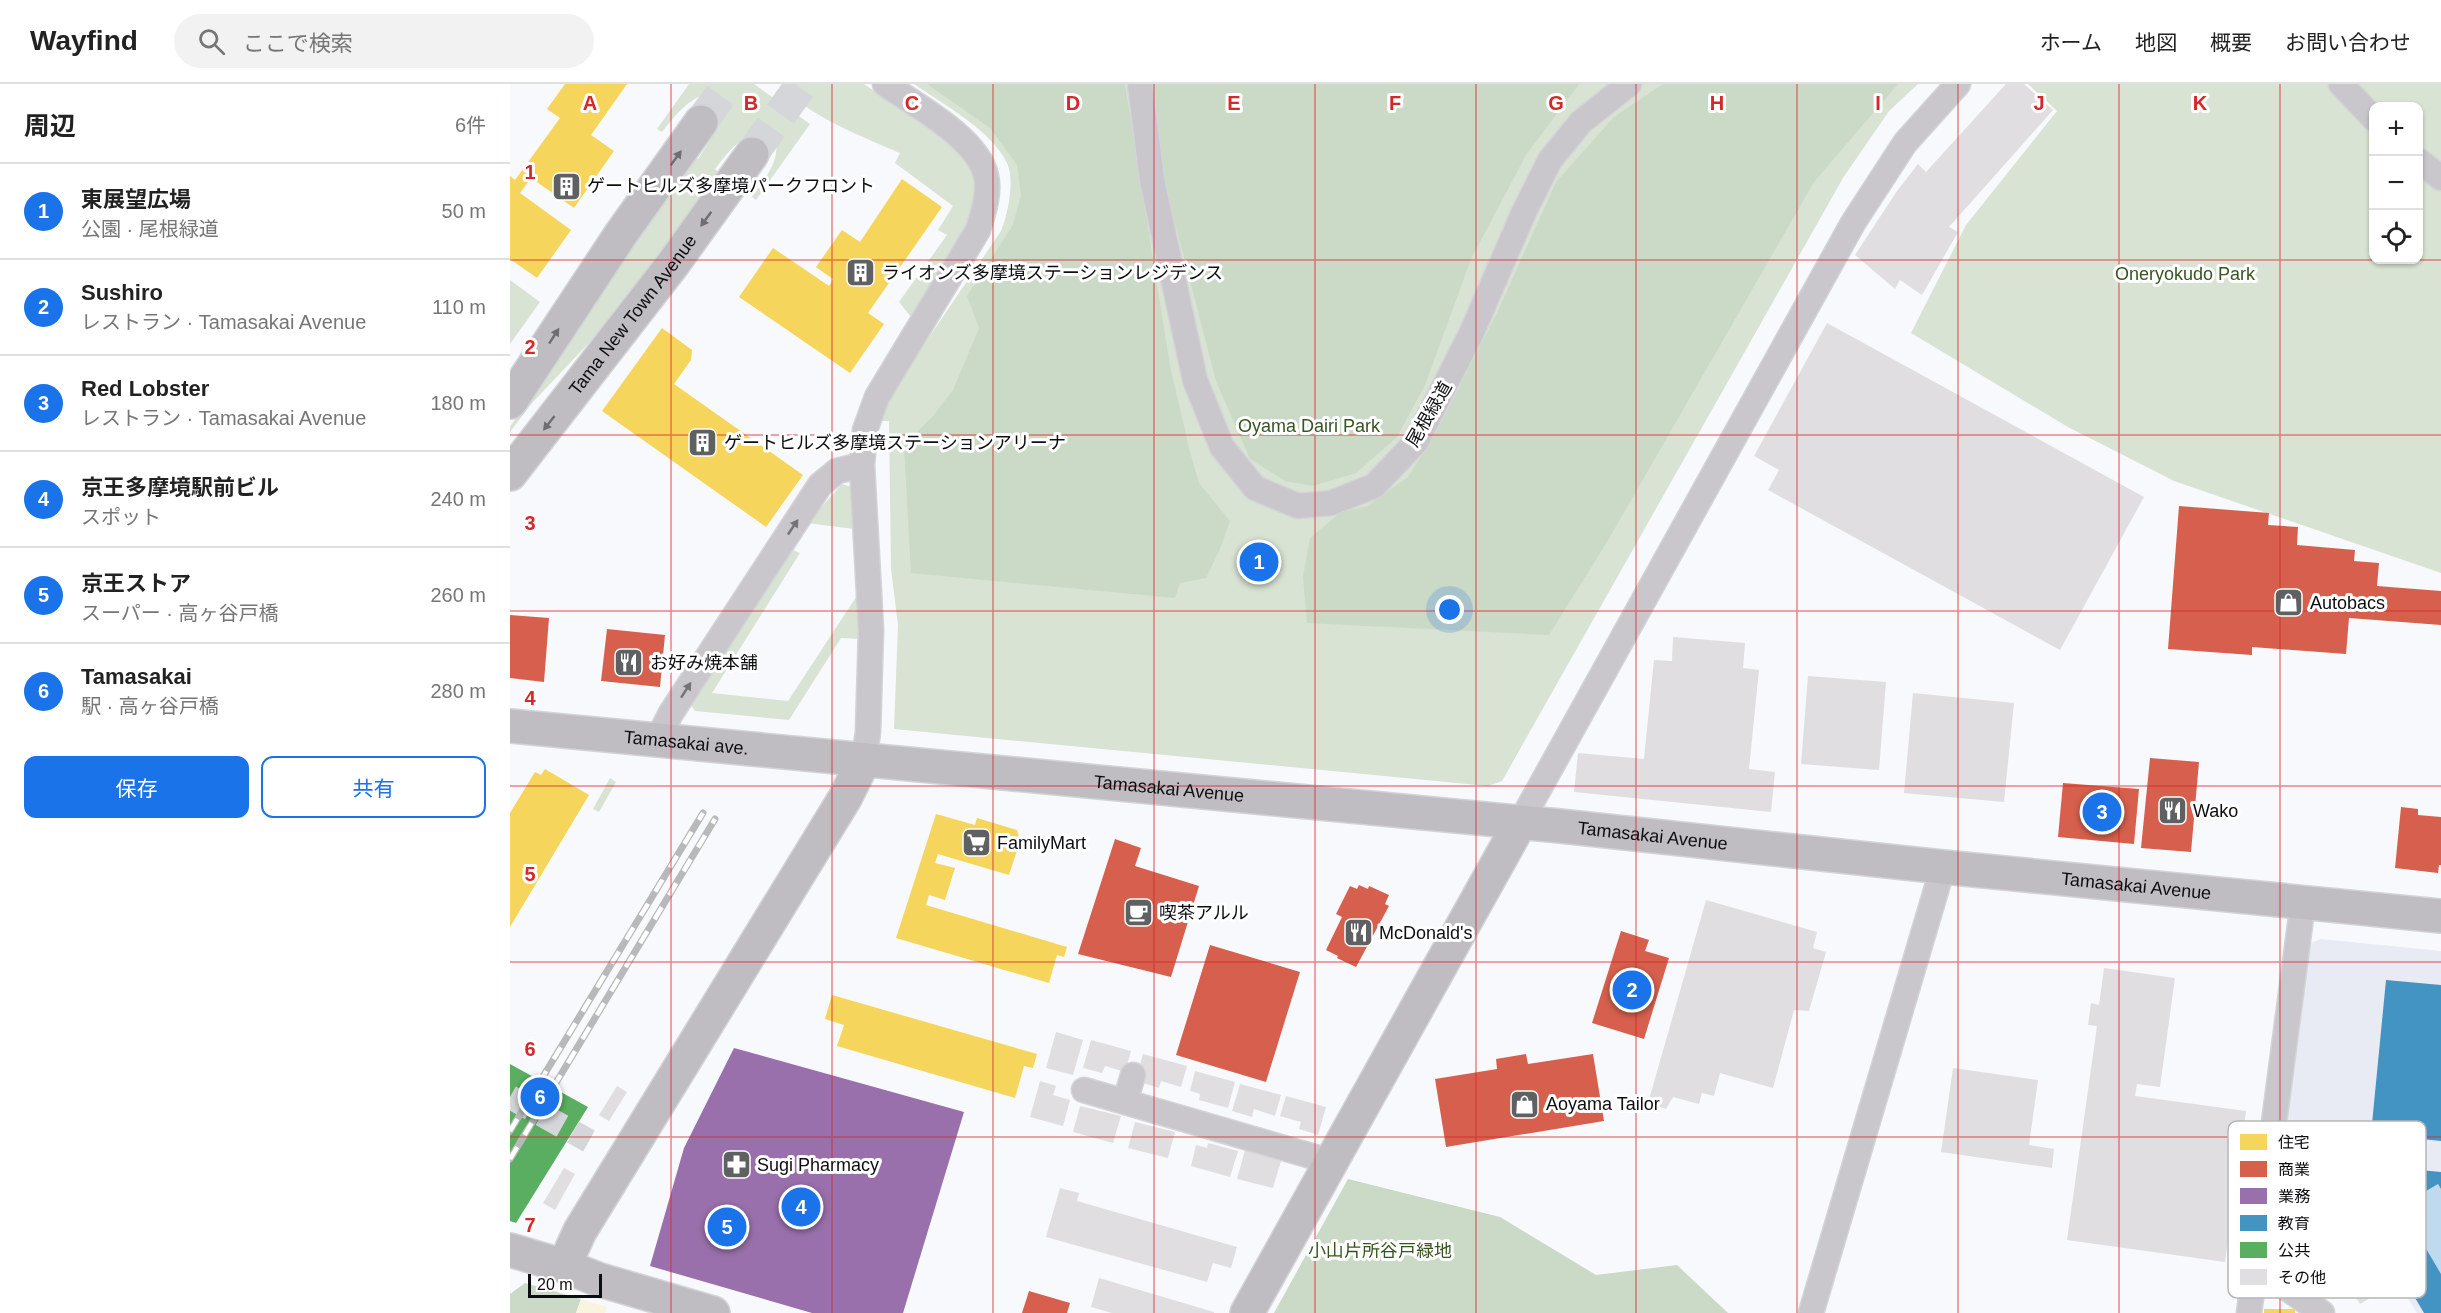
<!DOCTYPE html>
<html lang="ja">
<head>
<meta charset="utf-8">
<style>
	:root { --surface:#fff; --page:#f2f2f2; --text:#222; --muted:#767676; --line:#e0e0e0; --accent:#1a73e8 }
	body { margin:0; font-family:Helvetica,"Noto Sans JP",sans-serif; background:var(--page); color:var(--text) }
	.controls { position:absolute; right:18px; top:18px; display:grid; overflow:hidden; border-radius:12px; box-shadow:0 2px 4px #0004 }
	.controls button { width:54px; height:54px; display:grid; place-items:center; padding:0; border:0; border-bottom:2px solid var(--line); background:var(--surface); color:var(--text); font:30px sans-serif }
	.scale { position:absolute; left:18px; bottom:15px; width:74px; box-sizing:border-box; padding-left:6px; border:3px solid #0c0d0f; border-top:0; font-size:16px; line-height:21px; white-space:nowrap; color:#0c0d0f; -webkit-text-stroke:4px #fff; paint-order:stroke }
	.you { position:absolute; left:940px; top:526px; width:21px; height:21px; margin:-15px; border:4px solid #fff; border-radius:50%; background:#1a73e8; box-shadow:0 0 0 9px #1a73e833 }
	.badge { display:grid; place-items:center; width:39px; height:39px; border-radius:50%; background:var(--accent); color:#fff; font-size:20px; font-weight:700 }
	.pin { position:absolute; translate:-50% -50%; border:3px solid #fff; box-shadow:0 2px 6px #0006 }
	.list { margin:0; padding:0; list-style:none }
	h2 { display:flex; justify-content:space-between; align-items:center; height:78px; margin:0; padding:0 24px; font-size:26px }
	h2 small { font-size:20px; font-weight:400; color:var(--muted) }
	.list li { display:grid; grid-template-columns:39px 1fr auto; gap:18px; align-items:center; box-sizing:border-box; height:96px; padding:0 24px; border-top:2px solid var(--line) }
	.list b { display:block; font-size:22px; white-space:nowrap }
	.list p { margin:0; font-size:20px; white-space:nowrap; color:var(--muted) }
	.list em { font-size:20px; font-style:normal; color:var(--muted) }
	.actions { display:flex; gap:12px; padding:18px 24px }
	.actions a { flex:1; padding:14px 0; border:2px solid var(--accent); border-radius:12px; text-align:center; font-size:21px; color:var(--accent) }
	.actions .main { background:var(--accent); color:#fff }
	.icon { flex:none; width:33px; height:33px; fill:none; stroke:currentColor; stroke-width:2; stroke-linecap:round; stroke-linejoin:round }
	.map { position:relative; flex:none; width:1931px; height:1229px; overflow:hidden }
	header { display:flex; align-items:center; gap:36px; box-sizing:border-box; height:84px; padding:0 30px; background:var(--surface); border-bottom:2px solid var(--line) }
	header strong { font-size:28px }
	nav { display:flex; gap:33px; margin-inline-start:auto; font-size:21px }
	.search { width:420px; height:54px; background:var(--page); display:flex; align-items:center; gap:15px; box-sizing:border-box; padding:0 21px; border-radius:33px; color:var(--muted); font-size:22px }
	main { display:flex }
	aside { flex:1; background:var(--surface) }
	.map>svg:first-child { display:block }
	.built { fill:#e8ebf4 }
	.green { fill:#d8e3d3; fill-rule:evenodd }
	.forest { fill:#cbd9c7 }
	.sand { fill:#f9f4e0 }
	.water { fill:#bfd9ee }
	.homes { fill:#f6d55c }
	.shops { fill:#d6604d }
	.offices { fill:#9970ab }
	.schools { fill:#4393c3 }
	.public { fill:#5aae61 }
	.building { fill:#e0dee0 }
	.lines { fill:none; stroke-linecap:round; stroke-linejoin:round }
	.street-tunnel { stroke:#d5d6d9; stroke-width:24; stroke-dasharray:24 12; stroke-linecap:butt }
	.secondary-tunnel { stroke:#d5d6d9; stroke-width:33; stroke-dasharray:33 16; stroke-linecap:butt }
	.street-casing { stroke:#d3d4d6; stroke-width:27 }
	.secondary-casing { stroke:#d3d4d6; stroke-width:36 }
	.street { stroke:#c9c6cc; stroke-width:24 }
	.secondary { stroke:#bfbcc2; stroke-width:33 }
	.rail-casing { stroke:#b9b9bc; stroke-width:7 }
	.rail { stroke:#fff; stroke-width:4.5; stroke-dasharray:14; stroke-linecap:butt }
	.oneway { fill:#6e6d71 }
	.oneway2 { fill:#747377 }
	.grid { fill:none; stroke:#d62828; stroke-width:1.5; stroke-opacity:0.55 }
	.labels { text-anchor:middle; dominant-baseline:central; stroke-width:6; stroke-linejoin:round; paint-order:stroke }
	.poi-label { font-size:18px; fill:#0c0d0f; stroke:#fff; text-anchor:start }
	.park-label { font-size:18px; fill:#365421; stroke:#fff }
	.street-label { font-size:18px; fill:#0c0d0f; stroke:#fff }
	.key { fill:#fff; stroke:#b6b6b7; stroke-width:1.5 }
	.key-label { font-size:16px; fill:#0c0d0f }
	.grid-label { font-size:20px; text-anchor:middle; font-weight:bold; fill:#d62828; stroke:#fff; stroke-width:6; stroke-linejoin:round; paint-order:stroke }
</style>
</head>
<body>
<header>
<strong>Wayfind</strong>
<div class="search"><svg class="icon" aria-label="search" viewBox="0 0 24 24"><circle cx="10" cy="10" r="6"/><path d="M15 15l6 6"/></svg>ここで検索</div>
<nav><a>ホーム</a><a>地図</a><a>概要</a><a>お問い合わせ</a></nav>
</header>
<main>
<aside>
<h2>周辺<small>6件</small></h2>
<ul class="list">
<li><span class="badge">1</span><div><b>東展望広場</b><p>公園 · 尾根緑道</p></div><em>50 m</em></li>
<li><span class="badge">2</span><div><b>Sushiro</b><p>レストラン · Tamasakai Avenue</p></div><em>110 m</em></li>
<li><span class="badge">3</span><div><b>Red Lobster</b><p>レストラン · Tamasakai Avenue</p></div><em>180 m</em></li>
<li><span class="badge">4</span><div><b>京王多摩境駅前ビル</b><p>スポット</p></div><em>240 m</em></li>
<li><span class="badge">5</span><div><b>京王ストア</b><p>スーパー · 高ヶ谷戸橋</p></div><em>260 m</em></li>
<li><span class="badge">6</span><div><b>Tamasakai</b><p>駅 · 高ヶ谷戸橋</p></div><em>280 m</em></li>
</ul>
<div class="actions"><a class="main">保存</a><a>共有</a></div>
</aside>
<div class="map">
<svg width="1931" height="1229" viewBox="0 0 1931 1229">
	<rect width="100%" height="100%" fill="#f8f9fd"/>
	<!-- built -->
	<path class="built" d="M1811,855L1931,867V1229H1907L1812,1075L1808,1043L1774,1041L1801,859Z"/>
	<!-- green -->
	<path class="green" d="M179,0H244L300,40L246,116L242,113C254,96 277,69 261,49C237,41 218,69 205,85L209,89L93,244L22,319L0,348V343L76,224L184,73L188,75C200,57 212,40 211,18L202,9C179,12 165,32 152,48L147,45Z
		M275,0H354L444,62L457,77L465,92L467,108L460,141L401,233L389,218L437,151L428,146L443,122L385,79L390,69C365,58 282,26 275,0Z
		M404,0H1408L1379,27L1333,94L992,697L978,702L384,645L388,541L381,485L379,337H371L384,305L491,147C498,130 505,96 497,79C481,46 434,21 404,0Z
		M1518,0H1931V489L1664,397L1558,343L1401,249L1456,141L1547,27ZM1864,22H1908V176H1864Z
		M0,196L30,218L0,260Z
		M332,400L341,403L344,445L297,439Z
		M279,464L290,469L202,609L278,617L350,507V555L331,554L279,636L185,627L180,620Z
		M100,694L106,698L89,728L83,725Z"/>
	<!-- forest -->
	<path class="forest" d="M417,0H615L660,282L680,368L689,399L720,437L710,465L696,494L670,499L665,514L401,489L394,361L423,332L443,306L469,244L457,212L503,141L511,111L507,81L480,44Z
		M641,0H1069L1016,71L961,175L915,301L887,353L846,389L803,402L775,397L740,375L706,297L650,80Z
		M1153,0H1388L1304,98L1097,458L1039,551L797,539L793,493L800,454L830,429L857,422L898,393L927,347L987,229L1046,98L1104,33Z
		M838,1095L990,1133L1086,1191L1167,1181L1218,1229H764Z
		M15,1199L71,1215L66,1229H0V1210Z"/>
	<!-- sand -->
	<path class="sand" d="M71,1215L97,1223L95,1229H66Z"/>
	<!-- water -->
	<path class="water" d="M1928,1100L1931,1105V1190L1891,1122Z"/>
	<!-- homes -->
	<path class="homes" d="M55,0H117L81,51L104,67L64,124L21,94L10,109L61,146L27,194L0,175V92L5,96L50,34L37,25Z
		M392,95L432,123L358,229L374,240L340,289L229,213L263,164L319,202L323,195L306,183L332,146L350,158Z
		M152,244L182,266L181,276L164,300L293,391L256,443L92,327Z
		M35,685L79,711L0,843V729L25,688L31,691Z
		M426,730L465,741L467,734L507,746L510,757L499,791L428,770L425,779L445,784L435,816L419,811L416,821L557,863L554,873L547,871L539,899L386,854Z
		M322,911L527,970L523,984L514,982L505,1014L327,962L334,941L315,935Z
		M1754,1225H1785V1229H1754Z"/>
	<!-- shops -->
	<path class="shops" d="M1669,422L1759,429L1758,441L1788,443L1787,461L1845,466L1844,477L1869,479L1867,502L1931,507V541L1839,534L1836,570L1742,563V571L1658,565Z
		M0,531L39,534L34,598L0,594Z
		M97,545L155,551L150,603L91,597Z
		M1640,674L1689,678L1681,768L1631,764Z
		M1553,699L1629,705L1624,760L1548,753Z
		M1891,723L1908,725V731L1931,733V781H1929L1928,789L1885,784Z
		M605,755L631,764L625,782L689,802L661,893L568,870Z
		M849,801L858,805L859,802L879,811L875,820L879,822L846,883L827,874L828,872L816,866L832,833L826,830L840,802L847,805Z
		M1111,847L1139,856L1135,867L1159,874L1134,955L1082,939Z
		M700,861L790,888L756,998L666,971Z
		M1016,970L1018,980L1083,970L1094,1037L936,1063L925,995L987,985L986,975Z
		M519,1207L560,1219L557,1229H512Z"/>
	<!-- offices -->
	<path class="offices" d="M224,964L454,1028L393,1229H302L140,1182L174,1064Z"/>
	<!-- schools -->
	<path class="schools" d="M1876,896L1931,901V1057L1861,1050Z
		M1836,1079L1931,1088V1105L1928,1100L1891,1122L1931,1190V1229H1914L1835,1095Z"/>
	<!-- public -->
	<path class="public" d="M0,980L78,1023L6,1139L0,1137Z"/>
	<!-- building -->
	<path class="building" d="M1496,0H1514L1543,26L1439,143L1448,148L1412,211L1390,196L1385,205L1345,171L1387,107L1408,80L1416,88Z
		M1317,239L1634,413L1550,566L1258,406L1269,386L1244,372Z
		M1163,553L1235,559L1233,584L1249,586L1239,685L1265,688L1261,728L1064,708L1068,669L1134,675L1144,576L1162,577Z
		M1298,592L1376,598L1369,686L1291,680Z
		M1403,609L1504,619L1494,718L1394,709Z
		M1196,816L1307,848L1303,864L1316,868L1299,927L1284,926L1263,1004L1210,989L1204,1012L1192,1009L1189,1020L1163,1013L1156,1025L1138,1019Z
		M1594,884L1665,894L1650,1003L1627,1000L1625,1012L1736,1027L1715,1178L1557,1156L1587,942L1578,941L1581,919L1589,921Z
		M546,948L573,956L563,991L536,984Z
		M581,956L621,967L615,988L595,982L592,989L573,984Z
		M633,970L677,982L671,1003L651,997L649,1004L633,999L635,989L628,987Z
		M1443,984L1528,996L1519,1061L1544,1065L1542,1084L1431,1068Z
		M685,987L725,998L718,1024L689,1016L690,1010L680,1007Z
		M530,997L546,1002L543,1011L560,1016L553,1042L520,1033Z
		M730,1000L771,1011L765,1032L744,1025L742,1033L722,1027Z
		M107,1002L117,1008L99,1037L89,1031Z
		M776,1012L816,1023L808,1051L789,1045L791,1038L770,1032Z
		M570,1022L611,1032L603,1059L563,1048Z
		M625,1038L665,1048L658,1074L618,1064Z
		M698,1059L728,1067L720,1093L681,1082L686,1061L697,1064Z
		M735,1066L771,1077L763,1104L727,1095Z
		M54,1084L65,1090L45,1126L33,1119Z
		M550,1104L569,1109L567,1117L727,1163L721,1184L703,1179L697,1198L536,1153Z
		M1825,1112L1878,1203L1850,1220L1839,1201L1825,1209L1783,1137Z
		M589,1194L704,1228V1229H602L581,1223Z"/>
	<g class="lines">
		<!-- street-tunnel -->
		<path class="street-tunnel" d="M0,1013L79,1057"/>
		<!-- secondary-tunnel -->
		<path class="secondary-tunnel" d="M191,38L219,0
			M242,70L292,0"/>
		<defs>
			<path id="street" d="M630,0L642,96L685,296L712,363L745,404L788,422L821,419L864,402L906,358L961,250L1014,128L1040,76L1071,38L1119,0
				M1831,0L1864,35
				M1908,76L1931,94
				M147,656L161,629L310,401L327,387L352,381
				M354,676L358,648L361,546L352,381L355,346L367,313L468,146C473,129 480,109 476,92C468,54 405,21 375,0
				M1010,739L1343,139L1395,59L1448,0
				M574,1006L822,1078
				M615,1018L623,991
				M1744,1181L1812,1229
				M1301,1229L1433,783
				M1739,1229L1793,818"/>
			<g id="secondary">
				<path d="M0,318L111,150L191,38"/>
				<path id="s1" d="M0,390L163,180L242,70"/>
				<path id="s2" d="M0,642L1050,742L1433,783L1931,832"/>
				<path d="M0,1166L54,1182L90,1196L203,1229"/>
				<path d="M54,1182L70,1147L335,714L354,676"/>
				<path d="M737,1229L1010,739"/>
			</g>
		</defs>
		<!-- street casing -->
		<use href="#street" class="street-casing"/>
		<!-- secondary casing -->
		<use href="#secondary" class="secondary-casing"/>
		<!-- street -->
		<use href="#street" class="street"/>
		<!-- secondary -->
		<use href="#secondary" class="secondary"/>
		<defs>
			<path id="rail" d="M0,1047L193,729
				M0,1075L205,735"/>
		</defs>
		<!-- rail casing -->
		<use href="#rail" class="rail-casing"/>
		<!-- rail -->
		<use href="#rail" class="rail"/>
	</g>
	<!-- one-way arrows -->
	<defs><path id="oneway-solid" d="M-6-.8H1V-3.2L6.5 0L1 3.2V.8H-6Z" transform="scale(1.5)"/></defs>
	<g class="oneway">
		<use href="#oneway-solid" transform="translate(166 74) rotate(-54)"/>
		<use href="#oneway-solid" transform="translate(196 135) rotate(126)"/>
		<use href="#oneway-solid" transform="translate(44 252) rotate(-57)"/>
		<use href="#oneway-solid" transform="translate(39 339) rotate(128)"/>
	</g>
	<g class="oneway2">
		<use href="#oneway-solid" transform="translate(283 443) rotate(-56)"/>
		<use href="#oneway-solid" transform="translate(176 606) rotate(-57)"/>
	</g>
	<!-- grid -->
	<path class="grid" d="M161,0V1229M322,0V1229M483,0V1229M644,0V1229M805,0V1229M966,0V1229M1126,0V1229M1287,0V1229M1448,0V1229M1609,0V1229M1770,0V1229M0,176H1931M0,351H1931M0,527H1931M0,702H1931M0,878H1931M0,1053H1931"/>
	<!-- icons -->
	<defs>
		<symbol id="building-square" viewBox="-11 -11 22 22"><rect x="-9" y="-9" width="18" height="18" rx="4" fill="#5f6062" stroke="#fff"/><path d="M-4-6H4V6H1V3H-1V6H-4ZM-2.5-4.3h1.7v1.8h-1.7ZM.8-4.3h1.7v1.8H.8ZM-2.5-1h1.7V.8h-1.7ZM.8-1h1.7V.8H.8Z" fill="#fff"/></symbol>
		<symbol id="shop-square" viewBox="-11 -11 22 22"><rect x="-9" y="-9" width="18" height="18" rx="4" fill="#5f6062" stroke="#fff"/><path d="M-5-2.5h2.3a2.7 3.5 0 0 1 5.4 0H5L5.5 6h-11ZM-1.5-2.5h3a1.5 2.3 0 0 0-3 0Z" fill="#fff"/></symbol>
		<symbol id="restaurant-square" viewBox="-11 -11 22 22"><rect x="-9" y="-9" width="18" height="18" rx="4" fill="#5f6062" stroke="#fff"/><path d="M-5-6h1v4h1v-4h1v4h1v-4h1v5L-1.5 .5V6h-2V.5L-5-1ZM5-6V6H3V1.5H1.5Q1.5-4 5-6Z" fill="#fff"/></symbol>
		<symbol id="supermarket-square" viewBox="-11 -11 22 22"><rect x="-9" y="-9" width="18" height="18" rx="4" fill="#5f6062" stroke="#fff"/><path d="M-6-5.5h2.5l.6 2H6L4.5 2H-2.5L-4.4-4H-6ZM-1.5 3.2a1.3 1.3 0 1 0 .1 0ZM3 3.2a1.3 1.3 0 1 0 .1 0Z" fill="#fff"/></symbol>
		<symbol id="cafe-square" viewBox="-11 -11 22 22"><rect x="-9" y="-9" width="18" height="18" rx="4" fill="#5f6062" stroke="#fff"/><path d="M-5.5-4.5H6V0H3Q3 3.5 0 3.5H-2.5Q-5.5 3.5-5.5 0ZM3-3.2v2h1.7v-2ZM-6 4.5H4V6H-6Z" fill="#fff"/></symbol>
		<symbol id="pharmacy-square" viewBox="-11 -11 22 22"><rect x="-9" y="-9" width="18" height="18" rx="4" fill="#5f6062" stroke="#fff"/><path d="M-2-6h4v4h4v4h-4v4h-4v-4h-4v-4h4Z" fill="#fff"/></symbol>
	</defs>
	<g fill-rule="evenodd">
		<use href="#building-square" x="40" y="86" width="33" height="33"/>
		<use href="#building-square" x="334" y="172" width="33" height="33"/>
		<use href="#building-square" x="176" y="342" width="33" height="33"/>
		<use href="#shop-square" x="1762" y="502" width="33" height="33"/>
		<use href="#restaurant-square" x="102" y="562" width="33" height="33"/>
		<use href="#restaurant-square" x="1646" y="710" width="33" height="33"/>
		<use href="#supermarket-square" x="450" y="742" width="33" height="33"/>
		<use href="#cafe-square" x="612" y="812" width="33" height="33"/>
		<use href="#restaurant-square" x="832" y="832" width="33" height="33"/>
		<use href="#shop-square" x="998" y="1004" width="33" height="33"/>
		<use href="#pharmacy-square" x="210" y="1064" width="33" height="33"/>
	</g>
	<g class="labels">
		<!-- poi labels -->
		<g class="poi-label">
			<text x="77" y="102">ゲートヒルズ多摩境パークフロント</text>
			<text x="372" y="189">ライオンズ多摩境ステーションレジデンス</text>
			<text x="214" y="359">ゲートヒルズ多摩境ステーションアリーナ</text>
			<text x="1800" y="519">Autobacs</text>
			<text x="140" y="579">お好み焼本舗</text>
			<text x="1683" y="727">Wako</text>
			<text x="487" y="759">FamilyMart</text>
			<text x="649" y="829">喫茶アルル</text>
			<text x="869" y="849">McDonald's</text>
			<text x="1036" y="1020">Aoyama Tailor</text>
			<text x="247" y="1081">Sugi Pharmacy</text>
		</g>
		<!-- park labels -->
		<g class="park-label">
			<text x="1675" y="190">Oneryokudo Park</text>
			<text x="799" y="342">Oyama Dairi Park</text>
			<text x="870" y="1167">小山片所谷戸緑地</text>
		</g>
		<!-- street labels -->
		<g class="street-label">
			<text stroke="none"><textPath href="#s1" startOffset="201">Tama New Town Avenue</textPath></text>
			<text transform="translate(919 330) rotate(-60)">尾根緑道</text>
			<text stroke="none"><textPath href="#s2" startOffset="177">Tamasakai ave.</textPath></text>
			<text stroke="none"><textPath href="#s2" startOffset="662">Tamasakai Avenue</textPath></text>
			<text stroke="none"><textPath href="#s2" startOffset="1148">Tamasakai Avenue</textPath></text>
			<text stroke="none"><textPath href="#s2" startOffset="1634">Tamasakai Avenue</textPath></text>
		</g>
	</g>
	<!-- legend -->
	<rect x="1718" y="1037" width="198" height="177" rx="9" class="key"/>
	<rect x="1730" y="1050" width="27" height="16" fill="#f6d55c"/>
	<rect x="1730" y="1077" width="27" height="16" fill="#d6604d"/>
	<rect x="1730" y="1104" width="27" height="16" fill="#9970ab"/>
	<rect x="1730" y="1131" width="27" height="16" fill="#4393c3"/>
	<rect x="1730" y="1158" width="27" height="16" fill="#5aae61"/>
	<rect x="1730" y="1185" width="27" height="16" fill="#e0dee0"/>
	<g class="key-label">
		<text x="1768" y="1064">住宅</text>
		<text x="1768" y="1091">商業</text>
		<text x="1768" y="1118">業務</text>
		<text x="1768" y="1145">教育</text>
		<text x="1768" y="1172">公共</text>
		<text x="1768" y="1199">その他</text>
	</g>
	<g class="grid-label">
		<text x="80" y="26">A</text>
		<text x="241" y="26">B</text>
		<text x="402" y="26">C</text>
		<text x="563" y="26">D</text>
		<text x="724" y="26">E</text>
		<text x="885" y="26">F</text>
		<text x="1046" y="26">G</text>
		<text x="1207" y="26">H</text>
		<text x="1368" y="26">I</text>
		<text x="1529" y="26">J</text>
		<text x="1690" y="26">K</text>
		<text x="20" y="95">1</text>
		<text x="20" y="270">2</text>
		<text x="20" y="446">3</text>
		<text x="20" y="621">4</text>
		<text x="20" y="797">5</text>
		<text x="20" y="972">6</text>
		<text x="20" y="1148">7</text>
	</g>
</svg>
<div class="controls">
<button>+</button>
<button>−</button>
<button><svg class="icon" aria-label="locate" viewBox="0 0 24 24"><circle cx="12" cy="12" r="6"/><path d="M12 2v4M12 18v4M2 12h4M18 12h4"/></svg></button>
</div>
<div class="scale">20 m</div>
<div class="you"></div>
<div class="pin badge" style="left:749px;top:478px">1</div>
<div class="pin badge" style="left:1122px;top:906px">2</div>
<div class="pin badge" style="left:1592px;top:728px">3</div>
<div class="pin badge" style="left:291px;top:1123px">4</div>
<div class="pin badge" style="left:217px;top:1143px">5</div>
<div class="pin badge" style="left:30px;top:1013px">6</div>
</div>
</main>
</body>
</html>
